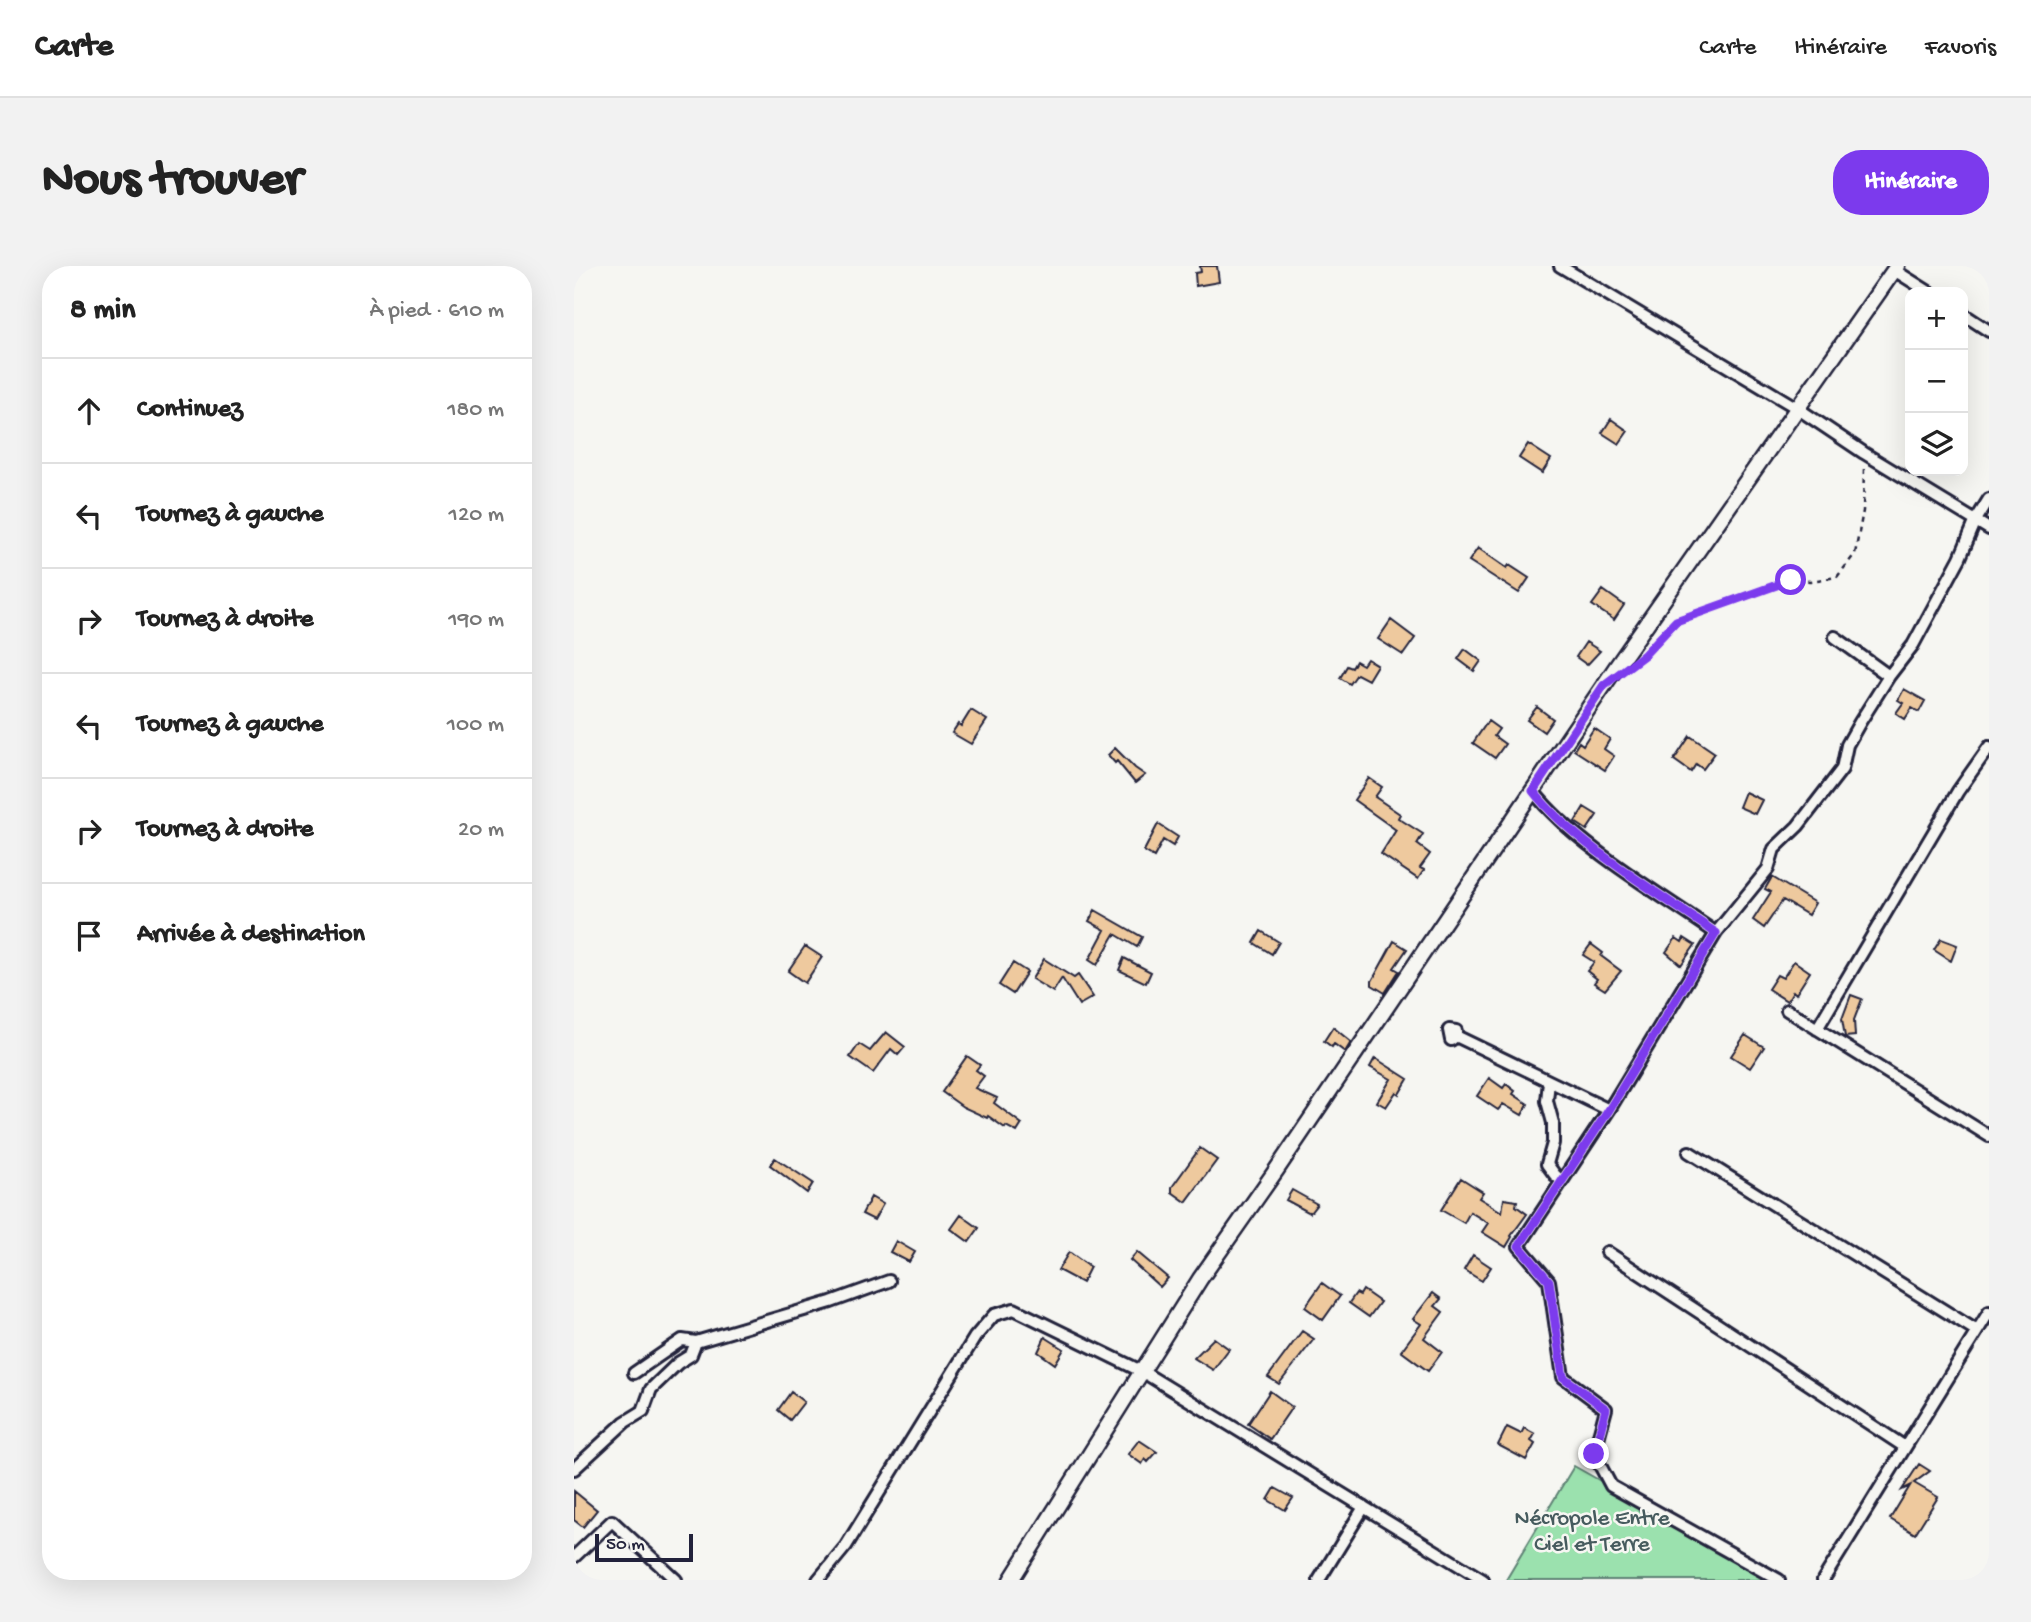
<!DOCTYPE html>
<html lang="fr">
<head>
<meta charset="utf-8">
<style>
	:root { --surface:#fff; --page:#f2f2f2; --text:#222; --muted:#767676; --line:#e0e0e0; --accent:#7c3aed }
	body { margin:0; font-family:"Gochi Hand",sans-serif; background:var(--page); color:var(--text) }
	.controls { position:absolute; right:21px; top:21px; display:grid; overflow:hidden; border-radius:14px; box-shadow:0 7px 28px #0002 }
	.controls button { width:63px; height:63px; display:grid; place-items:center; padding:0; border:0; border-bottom:2px solid var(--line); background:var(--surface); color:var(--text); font:35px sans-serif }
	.scale { position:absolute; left:21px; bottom:18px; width:98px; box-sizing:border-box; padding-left:7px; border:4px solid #22223b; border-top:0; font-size:19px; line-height:24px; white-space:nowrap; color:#22223b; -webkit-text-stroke:5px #f6f6f2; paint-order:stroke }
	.stop { position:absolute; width:21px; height:21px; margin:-16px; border:5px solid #7c3aed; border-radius:50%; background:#fff }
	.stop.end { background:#7c3aed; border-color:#fff; box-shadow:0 2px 7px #0008 }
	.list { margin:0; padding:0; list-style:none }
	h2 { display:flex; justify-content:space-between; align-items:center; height:91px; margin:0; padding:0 28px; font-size:30px }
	h2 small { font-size:23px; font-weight:400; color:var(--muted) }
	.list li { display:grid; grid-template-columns:46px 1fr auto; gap:21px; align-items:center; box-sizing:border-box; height:105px; padding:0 28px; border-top:2px solid var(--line) }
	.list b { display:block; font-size:26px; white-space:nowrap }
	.list em { font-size:23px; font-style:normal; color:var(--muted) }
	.icon { flex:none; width:38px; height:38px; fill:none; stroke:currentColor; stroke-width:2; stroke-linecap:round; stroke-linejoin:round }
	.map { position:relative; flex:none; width:1415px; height:1314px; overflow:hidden; border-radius:28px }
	header { display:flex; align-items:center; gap:42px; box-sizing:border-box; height:98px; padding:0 35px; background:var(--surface); border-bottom:2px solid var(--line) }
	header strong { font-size:33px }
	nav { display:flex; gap:38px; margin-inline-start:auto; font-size:24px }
	.intro { display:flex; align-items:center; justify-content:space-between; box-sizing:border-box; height:168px; padding:0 42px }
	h1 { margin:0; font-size:49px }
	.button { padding:18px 32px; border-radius:28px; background:var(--accent); color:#fff; font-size:24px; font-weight:700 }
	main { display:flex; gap:42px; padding:0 42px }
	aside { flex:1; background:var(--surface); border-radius:28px; box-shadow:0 7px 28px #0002 }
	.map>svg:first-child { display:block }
	.green { fill:#9be1ae; stroke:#5e8274; stroke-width:2 }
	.building { fill:#eec99e; stroke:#22223b; stroke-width:2 }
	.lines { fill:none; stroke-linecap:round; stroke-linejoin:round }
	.minor-casing { stroke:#22223b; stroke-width:16 }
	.tertiary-casing { stroke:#22223b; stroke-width:19 }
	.path { stroke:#22223b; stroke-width:2.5; stroke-dasharray:5 5; stroke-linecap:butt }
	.minor { stroke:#f6f6f2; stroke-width:10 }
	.tertiary { stroke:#f6f6f2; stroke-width:14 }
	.route { stroke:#7c3aed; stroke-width:9 }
	.labels { text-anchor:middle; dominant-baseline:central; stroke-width:5; stroke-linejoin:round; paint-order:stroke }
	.park-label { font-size:23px; fill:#465b5e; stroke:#f6f6f2 }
</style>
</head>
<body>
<header>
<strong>Carte</strong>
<nav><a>Carte</a><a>Itinéraire</a><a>Favoris</a></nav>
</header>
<div class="intro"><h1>Nous trouver</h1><a class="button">Itinéraire</a></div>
<main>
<aside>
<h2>8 min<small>À pied · 610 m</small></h2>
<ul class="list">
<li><svg class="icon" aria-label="ahead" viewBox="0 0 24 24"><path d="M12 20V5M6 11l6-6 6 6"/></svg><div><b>Continuez</b></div><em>180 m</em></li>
<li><svg class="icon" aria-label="left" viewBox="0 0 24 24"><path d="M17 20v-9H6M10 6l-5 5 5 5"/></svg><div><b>Tournez à gauche</b></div><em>120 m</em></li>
<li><svg class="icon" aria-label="right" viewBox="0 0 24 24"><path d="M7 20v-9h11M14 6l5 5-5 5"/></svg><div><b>Tournez à droite</b></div><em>190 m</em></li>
<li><svg class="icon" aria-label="left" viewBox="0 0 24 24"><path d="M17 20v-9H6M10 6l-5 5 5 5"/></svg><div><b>Tournez à gauche</b></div><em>100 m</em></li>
<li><svg class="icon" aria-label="right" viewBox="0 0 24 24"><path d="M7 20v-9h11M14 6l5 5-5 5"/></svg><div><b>Tournez à droite</b></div><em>20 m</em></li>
<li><svg class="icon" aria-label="arrive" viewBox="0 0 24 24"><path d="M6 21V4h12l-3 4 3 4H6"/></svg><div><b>Arrivée à destination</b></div></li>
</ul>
</aside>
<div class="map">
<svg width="1415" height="1314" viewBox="0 0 1415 1314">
	<rect width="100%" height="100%" fill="#f6f6f2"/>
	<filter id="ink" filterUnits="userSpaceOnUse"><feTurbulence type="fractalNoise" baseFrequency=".0143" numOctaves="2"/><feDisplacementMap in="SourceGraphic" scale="14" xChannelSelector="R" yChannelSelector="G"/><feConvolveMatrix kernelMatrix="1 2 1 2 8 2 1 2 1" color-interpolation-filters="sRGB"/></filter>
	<g filter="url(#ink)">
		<!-- green -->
		<path class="green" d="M1000,1200L1202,1314H932Z"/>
		<!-- building -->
		<path class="building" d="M626,0H643L645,16L622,20L621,7L627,6Z
			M1037,153L1054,165L1045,178L1028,167Z
			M954,178L977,193L968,207L945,192Z
			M904,282L933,302L935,299L955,312L945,327L895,295Z
			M1029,324L1050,339L1040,354L1018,339Z
			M817,354L841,372L829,389L804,373Z
			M1012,376L1026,385L1013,399L1002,391Z
			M891,383L907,395L900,405L884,393Z
			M793,393L803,399L794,414L783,408L776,418L766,412L773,400L778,402L782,395L789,399Z
			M1330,423L1351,435L1345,446L1338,442L1331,453L1322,447L1329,437L1324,434Z
			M963,441L979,453L970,466L953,454Z
			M397,444L413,454L397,478L378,467L384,458L387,460Z
			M914,455L925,463L920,470L931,478L921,492L899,477Z
			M1020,462L1036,473L1030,483L1040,490L1031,504L1000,484L1005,476L1009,479Z
			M1116,470L1141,487L1129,503L1122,498L1117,506L1100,494Z
			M541,482L561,502L571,509L561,517L543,495L541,497L534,489Z
			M795,512L808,521L801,531L826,548L824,552L849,568L843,578L856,588L846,602L850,604L844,613L807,588L822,564L780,534Z
			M1171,526L1188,534L1181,548L1165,541Z
			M1010,541L1023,549L1013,564L1001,556Z
			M584,558L604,571L599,580L589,574L580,591L570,585Z
			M1198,611L1241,637L1234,649L1209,634L1190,662L1179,654L1197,626L1191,623Z
			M521,644L568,671L563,681L541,668L523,699L515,694L531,664L515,655Z
			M687,665L705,676L698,688L680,677Z
			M1102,672L1108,676L1110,672L1121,679L1107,699L1092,686Z
			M1367,673L1383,679L1377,695L1360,684Z
			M820,675L833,683L820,702L825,705L811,727L798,719V715Z
			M1017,678L1029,687L1027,690L1047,705L1031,724L1020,717L1023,713L1013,705L1020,696L1009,689Z
			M231,680L248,691L231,717L214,705Z
			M550,692L577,706L572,717L545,704Z
			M470,693L500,712L504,709L519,731L505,739L488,712L479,726L458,713Z
			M1220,695L1236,706L1222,728L1219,725L1213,735L1194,723L1203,709L1209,712Z
			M439,697L453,706L439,728L425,719Z
			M1277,729L1288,733L1280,754L1281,770L1271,771L1268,753Z
			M759,761L777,776L771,786L760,778L758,781L750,775Z
			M312,766L331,781L324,789L317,783L299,807L276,791L285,778L296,785Z
			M1171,769L1190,781L1176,802L1157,790Z
			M393,790L406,799L402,804L410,810L401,822L423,832L420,837L448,858L443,866L432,860L431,862L414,850L413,852L389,841L368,826Z
			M801,792L834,813L825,828L822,826L812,841L803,836L817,813L796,801Z
			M915,812L929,822L932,818L941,825L939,828L954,838L948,849L929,838L924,844L903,830Z
			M626,882L643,894L612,936L598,926V921Z
			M201,892L239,917L233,927L196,899Z
			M887,912L909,926L905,932L928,946L930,933L943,935L942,940L953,948L937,970L938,971L932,981L908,966L914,957L896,946L890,957L867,944Z
			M718,924L743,938L736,947L712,934Z
			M297,931L309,938L300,954L288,948Z
			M387,949L405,962L395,976L377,963Z
			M322,975L341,986L335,996L316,986Z
			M495,986L516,1001L508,1017L484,1004Z
			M563,986L594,1012L586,1021L556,994Z
			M899,989L917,1001L908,1015L890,1004Z
			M748,1017L766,1030L749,1054L731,1041Z
			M789,1024L806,1036L795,1051L775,1037L782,1027L786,1029Z
			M859,1027L867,1033L861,1040L869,1046L850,1072L868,1086L854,1105L827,1085L847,1058L839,1053Z
			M728,1065L740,1073L705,1118L694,1111Z
			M471,1071L490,1083L481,1098L464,1086Z
			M640,1072L655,1083L639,1104L620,1092Z
			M696,1125L718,1141L696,1173L674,1158Z
			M217,1126L230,1136L216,1154L204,1144Z
			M933,1161L947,1168L950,1162L961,1168L957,1175L961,1178L952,1194L924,1179Z
			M565,1174L583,1186L574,1196L571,1193L568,1198L554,1188Z
			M1345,1198L1356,1205L1340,1217L1364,1231L1341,1268L1316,1253L1336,1220L1328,1224Z
			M701,1222L719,1232L711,1244L694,1234Z
			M0,1225L23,1244L9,1261L0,1254Z"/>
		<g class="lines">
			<defs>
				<path id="minor" d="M986,0L1223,142L1290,187L1415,263
					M1320,4L1355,26
					M1389,48L1415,65
					M1261,371L1315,410
					M959,525C1001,579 1085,627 1142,667
					M1213,744L1415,870
					M1243,763L1384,525L1415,481
					M882,770L877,774L875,764L882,765V770L1035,844
					M975,815L973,835L979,857V877L973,898L981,909L988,915
					M1115,886L1403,1065
					M1033,986L1331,1181
					M60,1107L108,1074L122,1076L257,1036L315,1015
					M0,1203L51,1156L69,1145L77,1123L104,1097L117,1089L122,1076
					M0,1291L38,1255L102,1314
					M244,1314L272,1280L401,1071L420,1049L440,1043L569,1106L909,1314
					M745,1314L790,1241
					M1205,1314L1037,1220L1020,1188L1032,1143L989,1111L975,1015L945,980L1035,844L1142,667L1194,603L1200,583L1224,560L1268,503L1273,479L1286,456L1315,410L1339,379L1386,292L1402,254L1415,233
					M1249,1314L1415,1046"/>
				<path id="tertiary" d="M437,1314L626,1013L703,903L1043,400L1323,0"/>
			</defs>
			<!-- minor casing -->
			<use href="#minor" class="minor-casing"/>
			<!-- tertiary casing -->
			<use href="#tertiary" class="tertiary-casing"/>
			<!-- path -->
			<path class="path" d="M1066,392L1102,355L1217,314L1236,315L1263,311L1281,288L1289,245L1290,201"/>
			<!-- minor -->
			<use href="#minor" class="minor"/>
			<!-- tertiary -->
			<use href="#tertiary" class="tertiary"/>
		</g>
	</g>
	<g class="lines" filter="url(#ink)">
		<!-- route -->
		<path class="route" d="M1020,1188L1032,1143L989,1111L975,1015L945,980L1035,844L1142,667C1086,628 1000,578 959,525L1030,419L1070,389L1102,355L1217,314"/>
	</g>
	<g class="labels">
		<!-- park labels -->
		<g class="park-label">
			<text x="1018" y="1253">Nécropole Entre<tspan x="1018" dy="26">Ciel et Terre</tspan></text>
		</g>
	</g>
</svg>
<div class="controls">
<button>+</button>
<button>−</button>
<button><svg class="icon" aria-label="layers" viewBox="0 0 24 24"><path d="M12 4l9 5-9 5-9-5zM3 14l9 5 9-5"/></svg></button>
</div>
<div class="scale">50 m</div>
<div class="stop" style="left:1217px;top:314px"></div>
<div class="stop end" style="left:1020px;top:1188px"></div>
</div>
</main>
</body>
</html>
